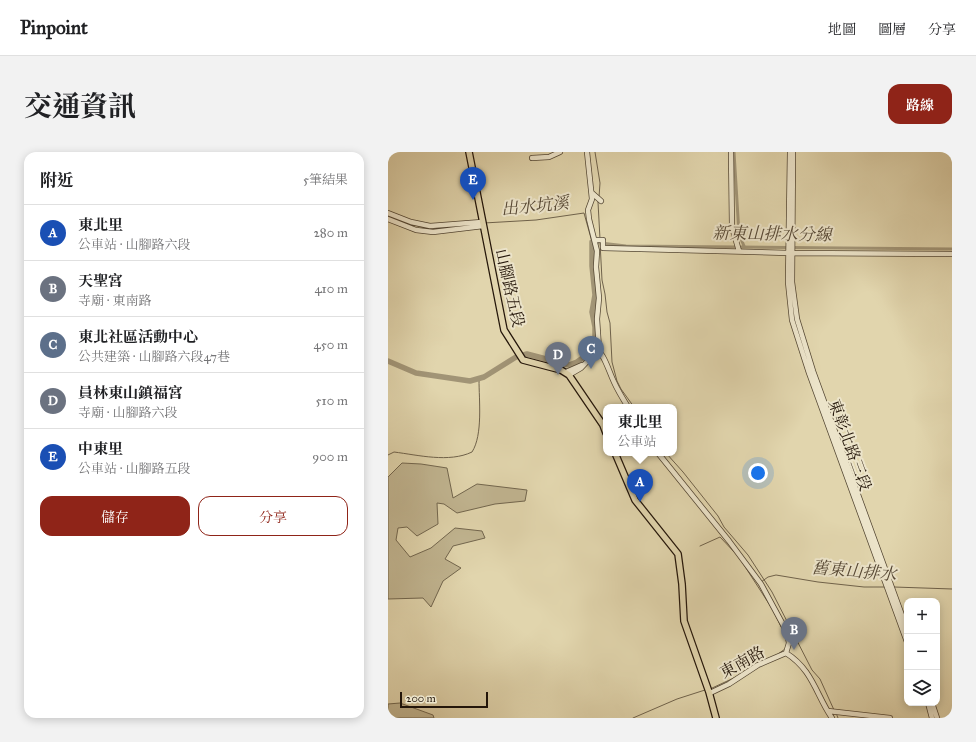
<!DOCTYPE html>
<html lang="zh-TW">
<head>
<meta charset="utf-8">
<style>
	:root { --surface:#fff; --page:#f2f2f2; --text:#202124; --muted:#757577; --line:#e0e0e0; --accent:#8f2418 }
	body { margin:0; font-family:"IM FELL Great Primer","Noto Serif TC",serif; background:var(--page); color:var(--text) }
	.controls { position:absolute; right:12px; bottom:12px; display:grid; overflow:hidden; border-radius:8px; box-shadow:0 2px 10px #0003 }
	.controls button { width:36px; height:36px; display:grid; place-items:center; padding:0; border:0; border-bottom:1px solid var(--line); background:var(--surface); color:var(--text); font:20px sans-serif }
	.scale { position:absolute; left:12px; bottom:10px; width:88px; box-sizing:border-box; padding-left:4px; border:2px solid #24160a; border-top:0; font-size:11px; line-height:14px; white-space:nowrap; color:#24160a; -webkit-text-stroke:3px #ece4ca; paint-order:stroke }
	.you { position:absolute; left:370px; top:321px; width:14px; height:14px; margin:-10px; border:3px solid #fff; border-radius:50%; background:#1a73e8; box-shadow:0 0 0 6px #1a73e833 }
	.badge { display:grid; place-items:center; width:26px; height:26px; border-radius:50%; background:var(--accent); color:#fff; font-size:13px; font-weight:700 }
	.pin { position:absolute; translate:-50% -33px; filter:drop-shadow(0 1px 2px #0008) }
	.pin::after { content:''; position:absolute; top:21px; width:14px; height:12px; background:inherit; clip-path:polygon(0 0,100% 0,50% 100%) }
	.popup { position:absolute; left:215px; top:252px; width:74px; height:52px; box-sizing:border-box; display:grid; place-content:center; border-radius:8px; background:var(--surface); filter:drop-shadow(0 1px 3px #0005); font-size:13px; white-space:nowrap; color:var(--muted) }
	.popup b { font-size:15px; color:var(--text) }
	.popup::after { content:''; position:absolute; left:50%; top:100%; margin-left:-8px; border:8px solid transparent; border-top-color:var(--surface) }
	.list { margin:0; padding:0; list-style:none }
	h2 { display:flex; justify-content:space-between; align-items:center; height:52px; margin:0; padding:0 16px; font-size:17px }
	h2 small { font-size:13px; font-weight:400; color:var(--muted) }
	.list li { display:grid; grid-template-columns:26px 1fr auto; gap:12px; align-items:center; box-sizing:border-box; height:56px; padding:0 16px; border-top:1px solid var(--line) }
	.list b { display:block; font-size:15px; white-space:nowrap }
	.list p { margin:0; font-size:13px; white-space:nowrap; color:var(--muted) }
	.list em { font-size:13px; font-style:normal; color:var(--muted) }
	.actions { display:flex; gap:8px; padding:12px 16px }
	.actions a { flex:1; padding:9px 0; border:1px solid var(--accent); border-radius:12px; text-align:center; font-size:14px; color:var(--accent) }
	.actions .main { background:var(--accent); color:#fff }
	.icon { flex:none; width:22px; height:22px; fill:none; stroke:currentColor; stroke-width:2; stroke-linecap:round; stroke-linejoin:round }
	.map { position:relative; flex:none; width:564px; height:566px; overflow:hidden; border-radius:12px }
	header { display:flex; align-items:center; gap:24px; box-sizing:border-box; height:56px; padding:0 20px; background:var(--surface); border-bottom:1px solid var(--line) }
	header strong { font-size:19px }
	nav { display:flex; gap:22px; margin-inline-start:auto; font-size:14px }
	.intro { display:flex; align-items:center; justify-content:space-between; box-sizing:border-box; height:96px; padding:0 24px }
	h1 { margin:0; font-size:28px }
	.button { padding:10px 18px; border-radius:12px; background:var(--accent); color:#fff; font-size:14px; font-weight:700 }
	main { display:flex; gap:24px; padding:0 24px }
	aside { flex:1; background:var(--surface); border-radius:12px; box-shadow:0 2px 10px #0003 }
	.map>svg:first-child { display:block }
	.green { fill:#c1b591; stroke:#72664e }
	.lines { fill:none; stroke-linecap:round; stroke-linejoin:round }
	.stream { stroke:#6f624b; stroke-width:1 }
	.canal { stroke:#a19476; stroke-width:3 }
	.river { stroke:#a19476; stroke-width:5.5 }
	.minor-casing { stroke:#534633; stroke-width:6 }
	.major-casing { stroke:#24160a; stroke-width:8 }
	.minor { stroke:#ece4ca; stroke-width:4.5 }
	.major { stroke:#e1d5ad; stroke-width:5.5 }
	.labels { text-anchor:middle; dominant-baseline:central; stroke-width:4; stroke-linejoin:round; paint-order:stroke }
	.street-label { font-size:16px; fill:#24160a; stroke:#ece4ca }
	.water-label { font-size:17px; font-style:italic; fill:#564835; stroke:#ece4ca }
</style>
</head>
<body>
<header>
<strong>Pinpoint</strong>
<nav><a>地圖</a><a>圖層</a><a>分享</a></nav>
</header>
<div class="intro"><h1>交通資訊</h1><a class="button">路線</a></div>
<main>
<aside>
<h2>附近<small>5筆結果</small></h2>
<ul class="list">
<li><span class="badge" style="background:#1a4fb4">A</span><div><b>東北里</b><p>公車站 · 山腳路六段</p></div><em>280 m</em></li>
<li><span class="badge" style="background:#6b7280">B</span><div><b>天聖宮</b><p>寺廟 · 東南路</p></div><em>410 m</em></li>
<li><span class="badge" style="background:#5c6f8a">C</span><div><b>東北社區活動中心</b><p>公共建築 · 山腳路六段47巷</p></div><em>450 m</em></li>
<li><span class="badge" style="background:#6b7280">D</span><div><b>員林東山鎮福宮</b><p>寺廟 · 山腳路六段</p></div><em>510 m</em></li>
<li><span class="badge" style="background:#1a4fb4">E</span><div><b>中東里</b><p>公車站 · 山腳路五段</p></div><em>900 m</em></li>
</ul>
<div class="actions"><a class="main">儲存</a><a>分享</a></div>
</aside>
<div class="map">
<svg width="564" height="566" viewBox="0 0 564 566">
	<rect width="100%" height="100%" fill="#e1d5ad"/>
	<filter id="stains"><feTurbulence type="fractalNoise" baseFrequency=".005" numOctaves="4"/><feColorMatrix values="0 0 0 0 .2 0 0 0 0 .09 0 0 0 0 .02 0 0 0 .5 -.17"/></filter>
	<radialGradient id="worn" r=".72"><stop offset=".6" stop-color="#630" stop-opacity="0"/><stop offset="1" stop-color="#630" stop-opacity=".3"/></radialGradient>
	<!-- green -->
	<path class="green" d="M14,311L33,312L59,316L65,346L89,332L139,338L137,349L107,352L69,361L56,352L49,351L50,372L29,384L19,375L10,376L8,388L22,405L43,396L67,376L94,379L97,386L65,394L57,407L73,416L55,429L43,455L35,446L0,447V325Z
		M12,551L45,563L46,566H0V552Z"/>
	<g class="lines">
		<!-- stream -->
		<path class="stream" d="M207,0L212,31L211,45
			M210,50L212,87
			M0,64L11,68
			M96,71L148,68L196,61L204,90
			M25,73L39,76
			M212,90L214,128L217,142L219,160L222,171L224,210L229,229L233,237L246,255
			M278,301L295,320L330,364L336,375L360,403L384,440L424,518L432,527L446,558
			M0,303L6,300C30,303 61,311 84,300C95,283 91,248 91,228
			M312,394L332,385L349,403
			M354,410L385,458L397,483
			M373,430L380,425L388,423L430,430L476,435H497
			M506,435L564,437
			M390,502L397,497
			M322,537L348,525
			M448,561L450,566
			M245,566L289,547L317,538"/>
		<!-- canal -->
		<path class="canal" d="M346,0L351,82L356,94
			M204,90L238,94L564,97"/>
		<!-- river -->
		<path class="river" d="M0,209L28,221L82,229L96,225L128,205L139,202L181,213L189,210L200,202L205,194L207,186V175L204,160L207,143L204,114V90"/>
		<defs>
			<path id="minor" d="M343,0L344,75L351,99
				M402,0L400,130L404,168L421,221L519,490
				M405,0L404,130L409,167L425,219L519,477
				M144,6L161,5L172,0
				M204,41L213,49
				M0,61L23,70L42,74L94,70
				M0,67L28,78L45,80L95,74
				M207,88H215V96L400,101L564,102
				M203,191C217,202 219,215 226,230C230,239 235,247 240,255
				M171,218L172,208
				M178,220L194,213
				M181,223L193,216L211,197L209,167L211,146L208,115L209,99L201,67L200,58L204,47L199,0
				M270,301L341,389L373,432L399,480L401,491L398,501
				M398,501C425,518 428,543 444,566
				M322,541L341,532L370,513L398,501
				M540,551L544,566
				M544,551L549,566
				M440,559L502,566"/>
			<path id="major" d="M81,0L116,178L135,208L173,218L181,223L215,273L218,281
				M227,301L247,348L290,402L294,432L296,469L321,540L328,566"/>
		</defs>
		<!-- minor casing -->
		<use href="#minor" class="minor-casing"/>
		<!-- major casing -->
		<use href="#major" class="major-casing"/>
		<!-- minor -->
		<use href="#minor" class="minor"/>
		<!-- major -->
		<use href="#major" class="major"/>
	</g>
	<g class="labels">
		<!-- street labels -->
		<g class="street-label">
			<text transform="translate(122 136) rotate(77)">山腳路五段</text>
			<text transform="translate(462 293) rotate(70)">東彰北路三段</text>
			<text transform="translate(354 510) rotate(-29)">東南路</text>
		</g>
		<!-- water labels -->
		<g class="water-label">
			<text transform="translate(147 54) rotate(-6)">出水坑溪</text>
			<text transform="translate(384 82) rotate(1)">新東山排水分線</text>
			<text transform="translate(466 419) rotate(5)">舊東山排水</text>
		</g>
	</g>
	<rect width="100%" height="100%" filter="url(#stains)"/>
	<rect width="100%" height="100%" fill="url(#worn)"/>
</svg>
<div class="controls">
<button>+</button>
<button>−</button>
<button><svg class="icon" aria-label="layers" viewBox="0 0 24 24"><path d="M12 4l9 5-9 5-9-5zM3 14l9 5 9-5"/></svg></button>
</div>
<div class="scale">200 m</div>
<div class="you"></div>
<div class="pin badge" style="left:252px;top:350px;background:#1a4fb4">A</div>
<div class="popup"><b>東北里</b>公車站</div>
<div class="pin badge" style="left:406px;top:498px;background:#6b7280">B</div>
<div class="pin badge" style="left:203px;top:217px;background:#5c6f8a">C</div>
<div class="pin badge" style="left:170px;top:223px;background:#6b7280">D</div>
<div class="pin badge" style="left:85px;top:48px;background:#1a4fb4">E</div>
</div>
</main>
</body>
</html>
